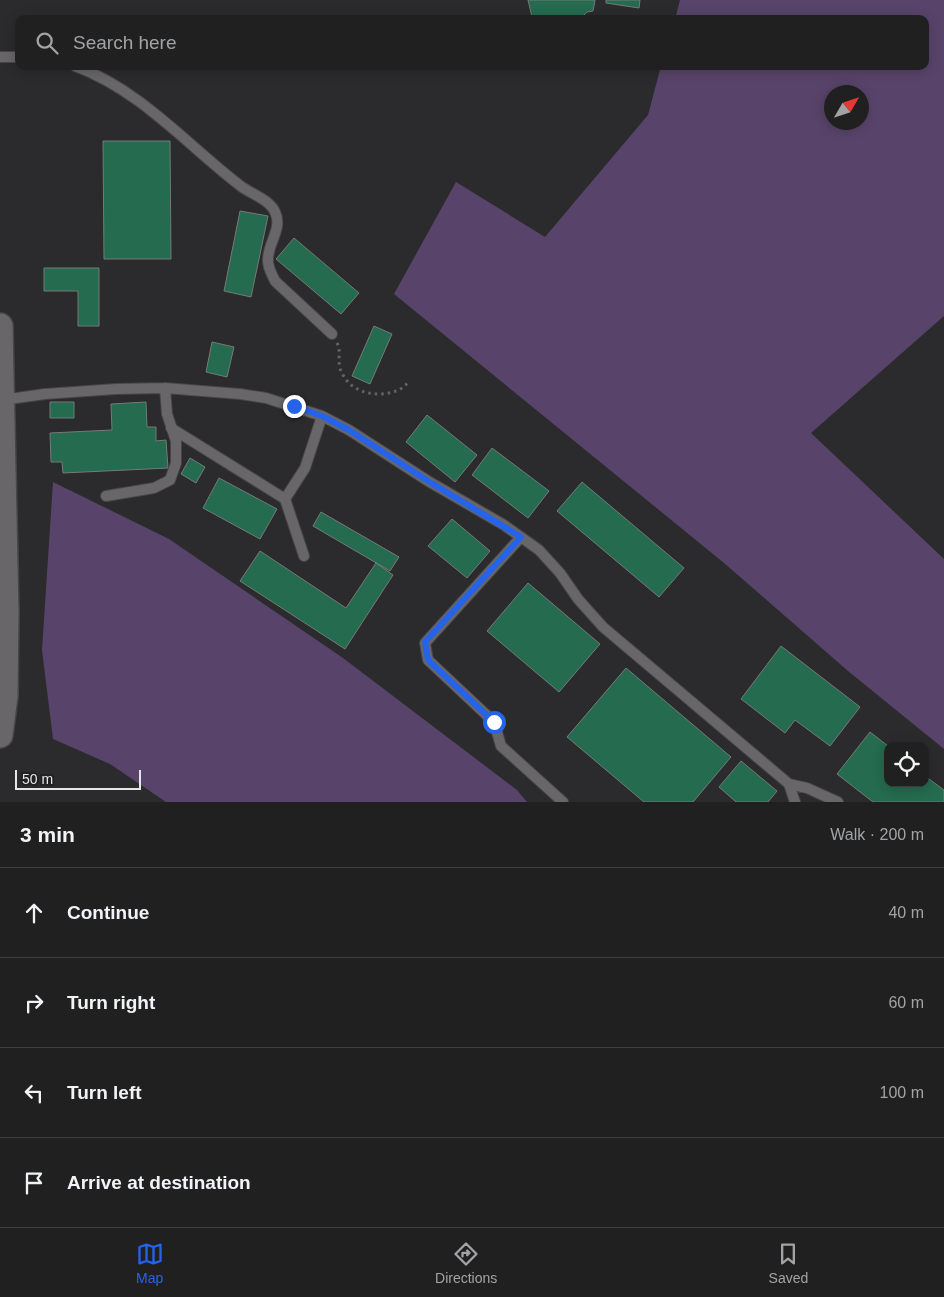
<!DOCTYPE html>
<html lang="en">
<head>
<meta charset="utf-8">
<style>
	:root { --surface:#202021; --page:#2d2d2e; --text:#f1f3f6; --muted:#a2a3a5; --line:#3d3e3f; --accent:#2563eb }
	body { margin:0; font-family:Arial,sans-serif; background:var(--page); color:var(--text) }
	.controls { position:absolute; right:15px; bottom:15px; display:grid; overflow:hidden; border-radius:10px; box-shadow:0 2px 12px #0003 }
	.controls button { width:45px; height:45px; display:grid; place-items:center; padding:0; border:0; border-bottom:1px solid var(--line); background:var(--surface); color:var(--text); font:25px sans-serif }
	.compass { position:absolute; left:824px; top:85px; width:45px; height:45px; border-radius:50%; background:var(--surface); box-shadow:0 2px 12px #0003; rotate:51deg }
	.scale { position:absolute; left:15px; bottom:12px; width:126px; box-sizing:border-box; padding-left:5px; border:2px solid #e6e5e7; border-top:0; font-size:14px; line-height:18px; white-space:nowrap; color:#e6e5e7; -webkit-text-stroke:4px #212023; paint-order:stroke }
	.stop { position:absolute; width:15px; height:15px; margin:-11px; border:4px solid #2563eb; border-radius:50%; background:#fff }
	.stop.end { background:#2563eb; border-color:#fff; box-shadow:0 1px 5px #0008 }
	.list { margin:0; padding:0; list-style:none }
	h2 { display:flex; justify-content:space-between; align-items:center; height:65px; margin:0; padding:0 20px; font-size:21px }
	h2 small { font-size:16px; font-weight:400; color:var(--muted) }
	.list li { display:grid; grid-template-columns:32px 1fr auto; gap:15px; align-items:center; box-sizing:border-box; height:90px; padding:0 20px; border-top:1px solid var(--line) }
	.list b { display:block; font-size:19px; white-space:nowrap }
	.list em { font-size:16px; font-style:normal; color:var(--muted) }
	.icon { flex:none; width:28px; height:28px; fill:none; stroke:currentColor; stroke-width:2; stroke-linecap:round; stroke-linejoin:round }
	.map { position:relative; flex:none; width:944px; height:802px; overflow:hidden }
	.search { position:absolute; background:var(--surface); box-shadow:0 2px 12px #0003; left:15px; right:15px; top:15px; height:55px; display:flex; align-items:center; gap:12px; box-sizing:border-box; padding:0 18px; border-radius:10px; color:var(--muted); font-size:19px }
	.sheet { height:425px; background:var(--surface) }
	nav { display:flex; justify-content:space-around; align-items:center; box-sizing:border-box; height:70px; border-top:1px solid var(--line); background:var(--surface); font-size:14px; color:var(--muted) }
	nav a { display:grid; justify-items:center; gap:2px }
	nav .on { color:var(--accent) }
	.map>svg:first-child { display:block }
	.green { fill:#58446a; fill-rule:evenodd }
	.building { fill:#246b4f; stroke:#767a78 }
	.lines { fill:none; stroke-linecap:round; stroke-linejoin:round }
	.service-casing { stroke:#464547; stroke-width:12 }
	.tertiary-casing { stroke:#464547; stroke-width:28 }
	.path { stroke:#646365; stroke-width:3; stroke-dasharray:2.5 4; stroke-linecap:butt }
	.service { stroke:#686669; stroke-width:10 }
	.tertiary { stroke:#686669; stroke-width:25 }
	.route { stroke:#2563eb; stroke-width:6 }
</style>
</head>
<body>
<div class="map">
<svg width="944" height="802" viewBox="0 0 944 802">
	<rect width="100%" height="100%" fill="#2b2a2c"/>
	<!-- green -->
	<path class="green" d="M680,0H944V316L811,433L944,559V749L848,671L724,563L394,294L456,182L545,237L648,115L661,66H925V19H675ZM832,92H862V122H832Z
		M53,482L169,539L343,658L517,790L527,802H166L110,764L53,739L42,650Z"/>
	<!-- building -->
	<path class="building" d="M528,0H595L593,11L587,12L580,19H534L532,17Z
		M606,0H640L639,8L606,3Z
		M103,141H170L171,259H104Z
		M240,211L268,216L251,297L224,291Z
		M294,238L359,293L341,314L276,259Z
		M44,268H99V326H78V291H44Z
		M374,326L392,334L370,384L352,376Z
		M212,342L234,347L227,377L206,372Z
		M50,402H74V418H50Z
		M146,402L147,427H156V441L166,440L168,468L63,473L62,462H51L50,433L112,430L111,404Z
		M427,415L477,455L455,482L406,442Z
		M492,448L549,491L528,518L472,475Z
		M190,458L205,467L196,483L181,474Z
		M219,478L277,509L260,539L203,508Z
		M582,482L684,568L659,597L557,511Z
		M321,512L399,557L390,571L313,526Z
		M452,519L490,551L467,578L428,546Z
		M260,551L346,608L376,563L393,575L345,649L240,581Z
		M528,583L600,644L559,692L487,631Z
		M781,646L860,707L830,746L795,720L785,733L741,699Z
		M626,668L731,757L693,802H644L567,737Z
		M870,732L888,746V783H925V776L944,790V802H873L837,774Z
		M741,761L777,791L768,802H736L719,787Z"/>
	<g class="lines">
		<defs>
			<path id="service" d="M0,57H19
				M75,66C141,90 188,146 242,187C252,194 270,200 275,212C283,228 268,243 268,259C267,267 272,274 275,281L332,334
				M2,400L45,394L116,389L165,388L240,394L266,398L322,416L349,430L428,481L504,525L539,550L560,573L578,599L603,627L789,784L795,802
				M171,428L285,499
				M106,496L154,488L170,480L176,463V441L167,414L165,388
				M521,537L425,643L428,660L494,722L501,746L563,802
				M304,556L285,499L305,468L322,416
				M789,784L807,788L838,802"/>
			<path id="tertiary" d="M0,326L6,612L5,696L0,735"/>
		</defs>
		<!-- service casing -->
		<use href="#service" class="service-casing"/>
		<!-- tertiary casing -->
		<use href="#tertiary" class="tertiary-casing"/>
		<!-- path -->
		<path class="path" d="M337,343C342,352 336,363 342,373C351,393 377,398 396,391C401,390 405,385 409,382"/>
		<!-- service -->
		<use href="#service" class="service"/>
		<!-- tertiary -->
		<use href="#tertiary" class="tertiary"/>
	</g>
	<g class="lines">
		<!-- route -->
		<path class="route" d="M294,406L322,416L349,430L428,481L521,537L425,642L428,660L494,722"/>
	</g>
</svg>
<div class="controls">
<button><svg class="icon" aria-label="locate" viewBox="0 0 24 24"><circle cx="12" cy="12" r="6"/><path d="M12 2v4M12 18v4M2 12h4M18 12h4"/></svg></button>
</div>
<svg class="compass" viewBox="-18 -18 36 36"><path d="M0-13l5 13h-10z" fill="#e53935"/><path d="M0 13l5-13h-10z" fill="#a2a3a5"/></svg>
<div class="scale">50 m</div>
<div class="stop" style="left:494px;top:722px"></div>
<div class="stop end" style="left:294px;top:406px"></div>
<div class="search"><svg class="icon" aria-label="search" viewBox="0 0 24 24"><circle cx="10" cy="10" r="6"/><path d="M15 15l6 6"/></svg>Search here</div>
</div>
<section class="sheet">
<h2>3 min<small>Walk · 200 m</small></h2>
<ul class="list">
<li><svg class="icon" aria-label="ahead" viewBox="0 0 24 24"><path d="M12 20V5M6 11l6-6 6 6"/></svg><div><b>Continue</b></div><em>40 m</em></li>
<li><svg class="icon" aria-label="right" viewBox="0 0 24 24"><path d="M7 20v-9h11M14 6l5 5-5 5"/></svg><div><b>Turn right</b></div><em>60 m</em></li>
<li><svg class="icon" aria-label="left" viewBox="0 0 24 24"><path d="M17 20v-9H6M10 6l-5 5 5 5"/></svg><div><b>Turn left</b></div><em>100 m</em></li>
<li><svg class="icon" aria-label="arrive" viewBox="0 0 24 24"><path d="M6 21V4h12l-3 4 3 4H6"/></svg><div><b>Arrive at destination</b></div></li>
</ul>
</section>
<nav>
<a class="on"><svg class="icon" aria-label="map" viewBox="0 0 24 24"><path d="M3 6l6-2 6 2 6-2v14l-6 2-6-2-6 2zM9 4v14M15 6v14"/></svg>Map</a>
<a><svg class="icon" aria-label="directions" viewBox="0 0 24 24"><path d="M12 3l9 9-9 9-9-9zM9 14v-3h6M13 9l2 2-2 2"/></svg>Directions</a>
<a><svg class="icon" aria-label="saved" viewBox="0 0 24 24"><path d="M7 4h10v16l-5-4-5 4z"/></svg>Saved</a>
</nav>
</body>
</html>
